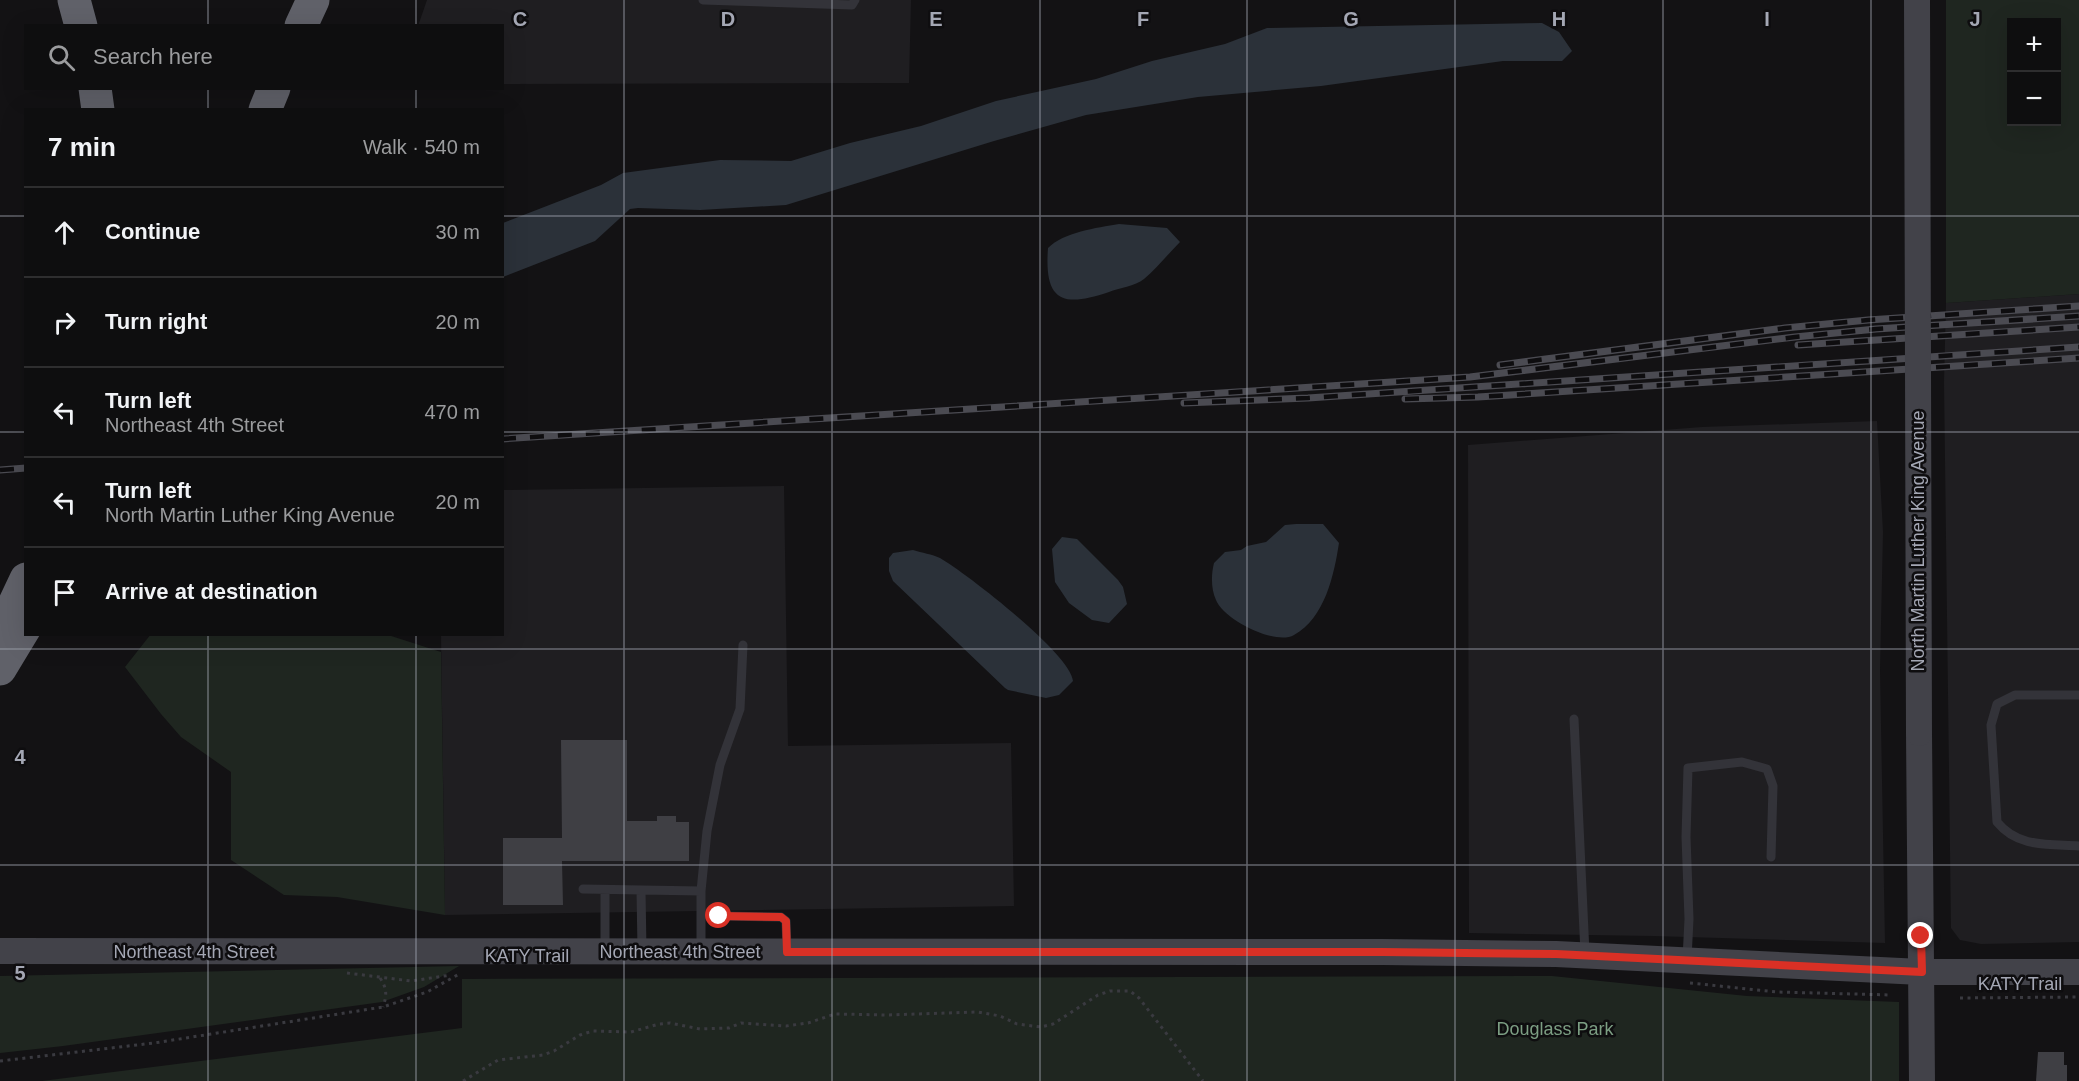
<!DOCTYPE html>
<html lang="en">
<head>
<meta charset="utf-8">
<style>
	:root { --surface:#0e0e0f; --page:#1c1c1d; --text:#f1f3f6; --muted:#9b9c9e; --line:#2e2e2f }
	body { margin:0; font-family:Arial,sans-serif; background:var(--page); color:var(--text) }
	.controls { position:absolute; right:18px; top:18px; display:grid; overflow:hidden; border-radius:0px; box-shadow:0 6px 24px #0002 }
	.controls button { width:54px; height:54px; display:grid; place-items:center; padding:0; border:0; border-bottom:2px solid var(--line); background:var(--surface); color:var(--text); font:30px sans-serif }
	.stop { position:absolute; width:18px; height:18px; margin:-14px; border:4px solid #d93025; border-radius:50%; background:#fff }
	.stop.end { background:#d93025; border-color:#fff; box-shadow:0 2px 6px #0008 }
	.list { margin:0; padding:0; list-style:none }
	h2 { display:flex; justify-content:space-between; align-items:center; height:78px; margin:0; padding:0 24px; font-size:26px }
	h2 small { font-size:20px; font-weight:400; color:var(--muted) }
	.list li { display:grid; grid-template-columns:39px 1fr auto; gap:18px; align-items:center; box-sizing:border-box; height:90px; padding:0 24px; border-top:2px solid var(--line) }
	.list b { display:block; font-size:22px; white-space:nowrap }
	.list p { margin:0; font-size:20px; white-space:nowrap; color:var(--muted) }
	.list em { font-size:20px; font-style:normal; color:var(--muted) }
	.icon { flex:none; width:33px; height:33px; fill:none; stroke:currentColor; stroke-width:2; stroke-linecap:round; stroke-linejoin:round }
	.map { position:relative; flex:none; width:2079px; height:1081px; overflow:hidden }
	.search { position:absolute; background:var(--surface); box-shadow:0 6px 24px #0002; left:24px; top:24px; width:480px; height:66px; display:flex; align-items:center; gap:15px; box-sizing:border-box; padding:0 21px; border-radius:0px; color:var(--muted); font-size:22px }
	.panel { position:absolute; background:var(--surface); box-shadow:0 6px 24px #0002; left:24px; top:108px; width:480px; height:528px; border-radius:0px }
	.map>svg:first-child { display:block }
	.built { fill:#1f1e21 }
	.green { fill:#1f2620; fill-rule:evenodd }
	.water { fill:#2b3139 }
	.building { fill:#3f3f44 }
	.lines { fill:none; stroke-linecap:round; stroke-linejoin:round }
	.path { stroke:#3a3a40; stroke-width:3; stroke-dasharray:3 4.5; stroke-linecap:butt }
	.lane { stroke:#333339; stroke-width:9 }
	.secondary { stroke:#424249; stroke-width:26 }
	.highway { stroke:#606169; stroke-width:33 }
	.rail-casing { stroke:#4b4b52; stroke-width:7 }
	.rail { stroke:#0e0d0f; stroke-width:4.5; stroke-dasharray:14; stroke-linecap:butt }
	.secondary-bridge { stroke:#424249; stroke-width:26 }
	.route { stroke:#d93025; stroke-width:8 }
	.grid { fill:none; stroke:#a4a7b4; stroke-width:1.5; stroke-opacity:0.55 }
	.labels { text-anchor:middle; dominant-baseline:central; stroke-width:5; stroke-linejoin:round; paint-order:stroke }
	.street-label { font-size:18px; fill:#a4a7b4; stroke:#0e0d0f }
	.park-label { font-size:18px; fill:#7c9e83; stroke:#0e0d0f }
	.grid-label { font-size:20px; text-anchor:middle; font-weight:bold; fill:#a4a7b4; stroke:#0e0d0f; stroke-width:5; stroke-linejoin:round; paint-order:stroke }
</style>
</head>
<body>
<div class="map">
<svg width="2079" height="1081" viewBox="0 0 2079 1081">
	<rect width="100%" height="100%" fill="#131214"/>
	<!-- built -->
	<path class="built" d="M427,0H911L909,83L503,84L502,26H418Z
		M2079,294V942L1981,944L1960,940L1951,928L1944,382L1946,303Z
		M1877,421L1883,532L1880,670L1885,943L1653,936L1469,933L1468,445L1702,427Z
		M784,486L788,746L1011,743L1014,906L445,915L441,635L502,634L503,490Z"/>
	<!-- green -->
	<path class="green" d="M1946,0H2079V294L1946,303ZM2012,22H2056V122H2012Z
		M151,634L388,635L441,652L445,915L337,897L284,895L231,860V772L181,737L161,714L125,667Z
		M459,966L424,987L382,1002L63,1046L0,1053V976Z
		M1552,976L1747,996L1899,1002V1081H42L462,1028V979Z"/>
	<!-- water -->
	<path class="water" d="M1542,23L1559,32L1572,51L1562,61H1503L1321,86L1198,97L1086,115L994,141L786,205L700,210L638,208L630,209L595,241L503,277V223L601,185L623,173L720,160L791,161L850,143L921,126L996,101L1096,79L1152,61L1225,44L1267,28Z
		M1119,224L1167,228L1180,242C1168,254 1157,268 1144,279C1135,286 1119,288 1109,292C1062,308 1044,301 1048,248C1064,232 1096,228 1119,224Z
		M1296,524H1323L1339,543C1334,575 1325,618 1294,635C1275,646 1223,619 1216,600C1211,589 1211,575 1214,563L1225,552L1241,550L1247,546L1266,542L1285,525Z
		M1062,537L1077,539L1118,580L1123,587L1127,604L1109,623L1092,620L1069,603L1055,582L1052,549Z
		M913,550C922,553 932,554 940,558C966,573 1071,654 1073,681L1059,695L1046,698L1008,690L1005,688L893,581L889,571V558L893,553Z"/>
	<!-- building -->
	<path class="building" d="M561,740H627V821H657V816H676V822H689V861H562L563,905H503V838H562Z
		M2038,1052H2064V1065H2067V1081H2036Z"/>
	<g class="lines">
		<!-- path -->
		<path class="path" d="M347,973L411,981L451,975
			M380,978C387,988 387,995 383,1007
			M1690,983L1777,992L1892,995
			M1960,998L2079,997
			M0,1061L154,1043L383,1007L427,992L461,973
			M463,1081L498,1060L543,1055L554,1051L580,1035L593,1031L631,1032L659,1024L670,1023L700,1029L729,1028L741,1023L786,1026L808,1023L835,1014L888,1015L978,1012L1000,1016L1017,1024L1041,1027L1053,1024L1098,995L1110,991H1130L1139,998L1203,1081"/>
		<!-- lane -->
		<path class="lane" d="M703,0L852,5L855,0
			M2079,695H2015L1997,704L1991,725L1997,822C2018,848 2049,844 2079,846
			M1574,719L1585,953
			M583,889L701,891V950
			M641,890L642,950
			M701,891L707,831L720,765L740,709L743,645
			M719,916L781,917L786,921L787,950
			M605,950V890
			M1687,959L1689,919L1686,837L1688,768L1742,762L1767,769L1773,786L1771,857"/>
		<!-- secondary -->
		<path class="secondary" d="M1919,733L1922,1081
			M0,951L1383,952L1556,954L1921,972H2079"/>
		<!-- highway -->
		<path class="highway" d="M74,0L81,26
			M301,26L313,0
			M95,88L98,110
			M265,110L274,88
			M0,634L26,579
			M0,669L26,626"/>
		<defs>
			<path id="rail" d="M1798,345L2079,327
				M1500,365L1785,328L1868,320L2079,306
				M1405,399L1478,397L2079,358
				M1184,403L1308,398L2079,347
				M502,439L1470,377L1795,337L1876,329L2079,316
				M0,470L26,468"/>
		</defs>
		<!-- rail casing -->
		<use href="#rail" class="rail-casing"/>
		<!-- rail -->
		<use href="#rail" class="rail"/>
		<!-- secondary-bridge -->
		<path class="secondary-bridge" d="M1917,0L1919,733"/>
	</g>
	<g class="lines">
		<!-- route -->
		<path class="route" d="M719,916L781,917L786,921L787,952H1383L1556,954L1922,972L1921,936"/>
	</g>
	<!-- grid -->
	<path class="grid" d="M208,0V26M416,0V26M624,0V1081M832,0V1081M1040,0V1081M1247,0V1081M1455,0V1081M1663,0V1081M1871,0V1081M208,88V110M416,88V110M0,216H26M502,216H2079M0,432H26M502,432H2079M208,634V1081M416,634V1081M0,649H2079M0,865H2079"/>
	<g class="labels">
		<!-- street labels -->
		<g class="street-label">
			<text transform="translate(1918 541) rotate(-90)">North Martin Luther King Avenue</text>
			<text x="194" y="952">Northeast 4th Street</text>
			<text x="680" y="952">Northeast 4th Street</text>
			<text x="527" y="956">KATY Trail</text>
			<text x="2020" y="984">KATY Trail</text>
		</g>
		<!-- park labels -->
		<g class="park-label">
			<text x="1555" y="1029">Douglass Park</text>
		</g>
	</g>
	<g class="grid-label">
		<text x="520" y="26">C</text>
		<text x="728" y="26">D</text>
		<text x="936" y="26">E</text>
		<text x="1143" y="26">F</text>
		<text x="1351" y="26">G</text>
		<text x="1559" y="26">H</text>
		<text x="1767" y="26">I</text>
		<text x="1975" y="26">J</text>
		<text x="20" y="764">4</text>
		<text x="20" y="980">5</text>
	</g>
</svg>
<div class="controls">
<button>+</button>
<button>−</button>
</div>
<div class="stop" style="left:719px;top:916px"></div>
<div class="stop end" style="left:1921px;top:936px"></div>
<div class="search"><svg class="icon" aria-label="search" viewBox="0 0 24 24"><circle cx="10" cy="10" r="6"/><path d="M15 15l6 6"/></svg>Search here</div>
<section class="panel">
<h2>7 min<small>Walk · 540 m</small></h2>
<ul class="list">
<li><svg class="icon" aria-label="ahead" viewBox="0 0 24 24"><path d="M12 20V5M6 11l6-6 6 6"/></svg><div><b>Continue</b></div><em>30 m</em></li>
<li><svg class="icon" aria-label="right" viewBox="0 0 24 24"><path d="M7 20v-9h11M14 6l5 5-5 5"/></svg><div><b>Turn right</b></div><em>20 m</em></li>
<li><svg class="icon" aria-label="left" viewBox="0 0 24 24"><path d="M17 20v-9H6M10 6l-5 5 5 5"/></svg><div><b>Turn left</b><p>Northeast 4th Street</p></div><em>470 m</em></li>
<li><svg class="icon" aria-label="left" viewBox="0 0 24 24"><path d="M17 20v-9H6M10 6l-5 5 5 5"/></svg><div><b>Turn left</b><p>North Martin Luther King Avenue</p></div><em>20 m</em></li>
<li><svg class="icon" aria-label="arrive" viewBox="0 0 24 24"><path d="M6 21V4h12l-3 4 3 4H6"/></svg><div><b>Arrive at destination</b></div></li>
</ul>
</section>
</div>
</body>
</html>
